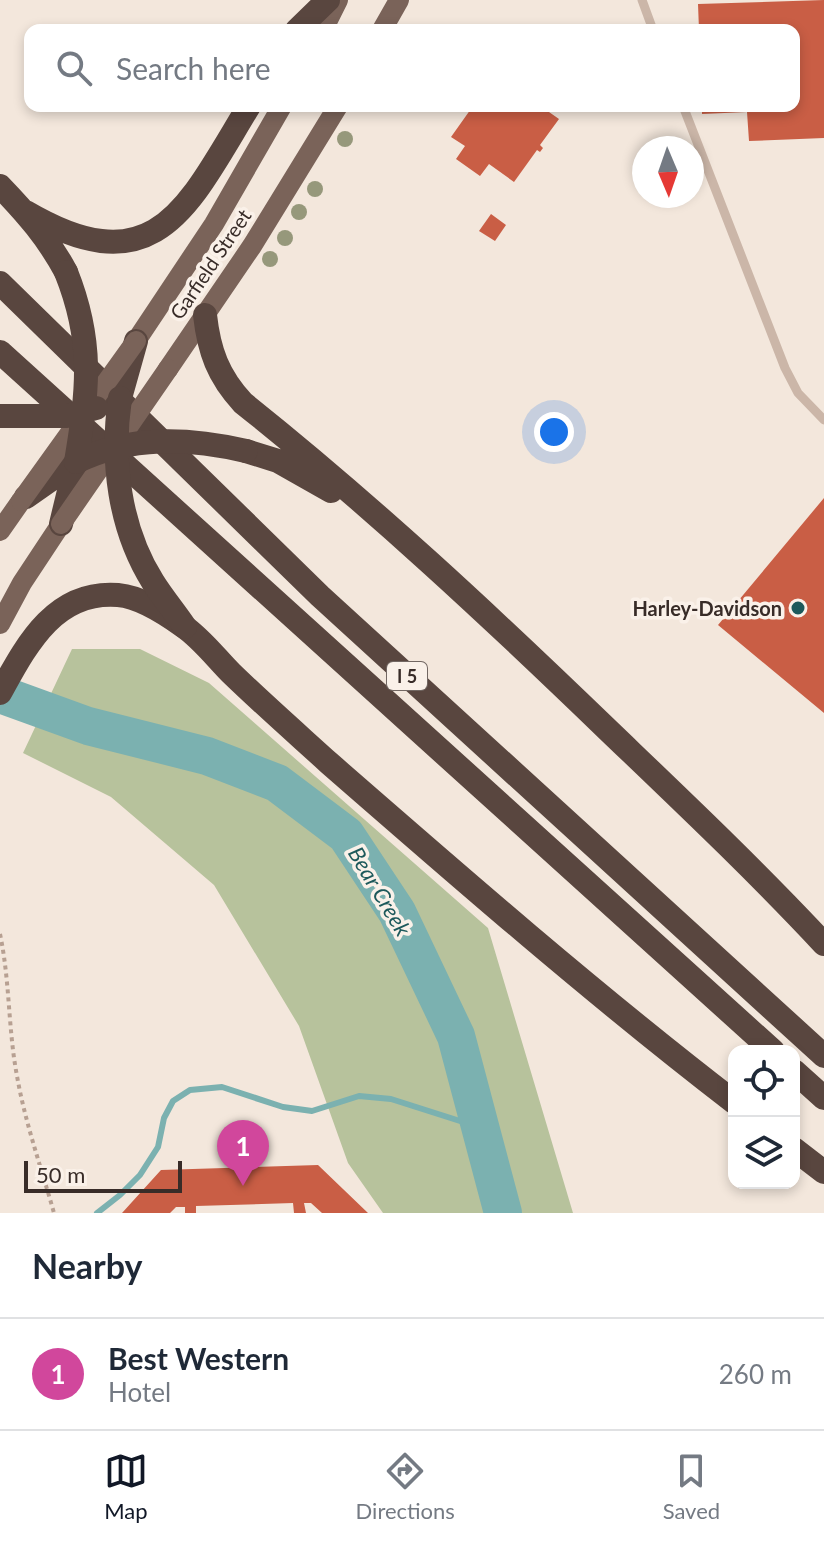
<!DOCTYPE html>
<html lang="en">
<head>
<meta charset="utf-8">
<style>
	:root { --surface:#fff; --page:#f2f2f3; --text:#1f2937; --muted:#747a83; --line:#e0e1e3; --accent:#111827 }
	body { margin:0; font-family:Lato,sans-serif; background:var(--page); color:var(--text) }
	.controls { position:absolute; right:24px; bottom:24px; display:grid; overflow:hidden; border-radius:16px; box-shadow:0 4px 12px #0003 }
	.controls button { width:72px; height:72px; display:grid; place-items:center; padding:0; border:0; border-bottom:2px solid var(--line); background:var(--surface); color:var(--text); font:40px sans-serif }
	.compass { position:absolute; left:632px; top:136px; width:72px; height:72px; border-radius:50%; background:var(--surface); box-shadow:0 4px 12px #0003; rotate:178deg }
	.scale { position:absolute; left:24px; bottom:20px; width:158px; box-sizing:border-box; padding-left:8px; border:4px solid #382c28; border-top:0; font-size:22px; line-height:28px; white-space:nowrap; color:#382c28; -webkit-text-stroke:6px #faf1e9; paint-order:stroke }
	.you { position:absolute; left:554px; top:432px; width:28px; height:28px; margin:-20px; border:6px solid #fff; border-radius:50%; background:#1a73e8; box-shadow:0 0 0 12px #1a73e833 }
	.badge { display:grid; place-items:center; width:52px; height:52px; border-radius:50%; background:var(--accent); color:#fff; font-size:26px; font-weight:700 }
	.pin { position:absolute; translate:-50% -66px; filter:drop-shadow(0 2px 4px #0008) }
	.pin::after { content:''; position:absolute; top:42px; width:28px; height:24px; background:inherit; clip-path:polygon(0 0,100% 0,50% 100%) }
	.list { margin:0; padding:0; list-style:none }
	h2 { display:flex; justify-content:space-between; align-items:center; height:104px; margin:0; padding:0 32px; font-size:34px }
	h2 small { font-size:26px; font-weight:400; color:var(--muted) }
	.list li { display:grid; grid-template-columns:52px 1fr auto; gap:24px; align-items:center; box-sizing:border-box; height:112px; padding:0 32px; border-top:2px solid var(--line) }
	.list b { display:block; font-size:30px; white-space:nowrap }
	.list p { margin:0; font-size:26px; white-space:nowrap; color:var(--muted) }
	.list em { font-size:26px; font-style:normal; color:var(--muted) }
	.icon { flex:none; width:44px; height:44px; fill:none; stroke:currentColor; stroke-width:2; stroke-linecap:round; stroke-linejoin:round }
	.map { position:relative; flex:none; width:824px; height:1213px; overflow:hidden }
	.search { position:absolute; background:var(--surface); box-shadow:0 4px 12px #0003; left:24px; right:24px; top:24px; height:88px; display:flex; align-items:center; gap:20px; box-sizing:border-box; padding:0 28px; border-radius:16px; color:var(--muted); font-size:30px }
	.sheet { height:216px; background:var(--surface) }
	nav { display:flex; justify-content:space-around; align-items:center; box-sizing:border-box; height:112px; border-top:2px solid var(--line); background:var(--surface); font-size:22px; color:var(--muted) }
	nav a { display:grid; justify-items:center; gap:4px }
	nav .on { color:var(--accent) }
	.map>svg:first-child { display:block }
	.green { fill:#b7c29c }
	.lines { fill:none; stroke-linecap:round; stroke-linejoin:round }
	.stream { stroke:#7bb1b0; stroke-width:6 }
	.river { stroke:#7bb1b0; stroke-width:38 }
	.building { fill:#c95e45 }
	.path { stroke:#b7a092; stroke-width:4; stroke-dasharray:4 4; stroke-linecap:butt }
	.lane { stroke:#cbb6a8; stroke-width:9 }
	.primary { stroke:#7a6359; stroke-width:20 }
	.highway { stroke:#59463f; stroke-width:24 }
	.primary-bridge { stroke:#7a6359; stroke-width:20 }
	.highway-bridge { stroke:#59463f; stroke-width:24 }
	.tree { fill:#96987b }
	.poi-dot { fill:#1d595b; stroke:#faf1e9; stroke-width:3 }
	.labels { text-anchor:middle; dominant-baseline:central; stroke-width:7; stroke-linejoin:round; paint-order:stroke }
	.shield { fill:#faf1e9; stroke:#726762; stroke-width:2 }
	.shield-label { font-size:18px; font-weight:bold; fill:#382c28 }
	.street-label { font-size:20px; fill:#382c28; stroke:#faf1e9 }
	.poi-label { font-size:20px; font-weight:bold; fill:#382c28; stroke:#faf1e9; text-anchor:end }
	.water-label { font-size:22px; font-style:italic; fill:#1d595b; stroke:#faf1e9 }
</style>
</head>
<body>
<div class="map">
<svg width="824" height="1213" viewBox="0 0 824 1213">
	<rect width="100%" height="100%" fill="#f3e7dc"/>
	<!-- green -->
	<path class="green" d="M72,649H140L209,683L488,928L573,1213H383L348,1163L299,1026L214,885L111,797L23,753Z"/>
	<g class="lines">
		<!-- stream -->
		<path class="stream" d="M97,1213L120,1195L140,1175L158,1147L164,1118L173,1101L190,1090L222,1087L283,1107L312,1111L359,1096L391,1099L482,1128"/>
		<!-- river -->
		<path class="river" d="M0,694L88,726L207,756L277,783L346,835L397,912L456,1036L503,1213"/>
	</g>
	<!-- building -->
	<path class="building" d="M824,0V138L749,141L747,112L702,114V106H794V30H699L698,4Z
		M473,106H548L551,108L549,112L559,119L540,145L543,148L540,152L537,150L514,182L489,164L480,176L456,159L465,146L451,137Z
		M491,214L506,225L495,241L479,231Z
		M824,498V713L718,625Z
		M318,1165L368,1213H322L311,1203H304L306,1213H294L293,1203L196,1206V1213H185V1207H176L170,1213H122L161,1170Z"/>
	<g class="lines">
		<!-- path -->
		<path class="path" d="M0,934C10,981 8,1029 17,1076C25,1122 41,1167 54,1213"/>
		<!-- lane -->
		<path class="lane" d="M642,0L653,30
			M683,106L785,368L798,393L824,420"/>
		<!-- primary -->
		<path class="primary" d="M323,30L338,0
			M382,30L399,0
			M136,341L214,224L282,106
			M168,369L252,246L338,106
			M0,531L21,501
			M0,624L22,583L61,524"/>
		<!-- highway -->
		<path class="highway" d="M297,30L328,0
			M0,186C26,213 48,238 66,272
			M26,212C156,288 188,206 249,106
			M0,283L320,596L824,1056
			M205,315C209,351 218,376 243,403C371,505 491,617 609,731C682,801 755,870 824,944
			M0,352L773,1051
			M120,398L136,341
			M246,451L278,461L331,491
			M26,497L76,462
			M61,524L76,462
			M0,693C26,646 54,590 118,595C141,597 165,613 183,626C201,638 216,658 231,673C263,704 296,733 329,763C462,879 595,995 734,1102
			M794,1071L824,1098
			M794,1149L824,1172"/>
		<!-- primary-bridge -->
		<path class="primary-bridge" d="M21,501L136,341
			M61,524L168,369"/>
		<!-- highway-bridge -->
		<path class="highway-bridge" d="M66,272C94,342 88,389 76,462
			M120,398C111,460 119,528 153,582C163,598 175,612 185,627
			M0,416H67L96,408
			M76,462C131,435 188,438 246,451"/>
	</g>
	<!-- trees -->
	<g class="tree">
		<circle cx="345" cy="139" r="8"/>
		<circle cx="315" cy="189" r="8"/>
		<circle cx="299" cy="212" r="8"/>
		<circle cx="285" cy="238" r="8"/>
		<circle cx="270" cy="259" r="8"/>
	</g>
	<!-- markers -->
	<circle class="poi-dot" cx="798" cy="608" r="8"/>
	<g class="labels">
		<!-- shield labels -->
		<rect class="shield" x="387" y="662" width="40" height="28" rx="6"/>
		<g class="shield-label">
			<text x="407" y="676">I 5</text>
		</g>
		<!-- street labels -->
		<g class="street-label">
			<text transform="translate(210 264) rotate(-56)">Garfield Street</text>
		</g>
		<!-- poi labels -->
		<g class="poi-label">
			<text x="782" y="608">Harley-Davidson</text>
		</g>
		<!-- water labels -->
		<g class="water-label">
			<text transform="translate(380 891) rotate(59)">Bear Creek</text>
		</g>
	</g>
</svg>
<div class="controls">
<button><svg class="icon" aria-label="locate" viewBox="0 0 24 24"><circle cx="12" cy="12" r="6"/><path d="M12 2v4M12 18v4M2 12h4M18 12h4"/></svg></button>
<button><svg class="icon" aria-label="layers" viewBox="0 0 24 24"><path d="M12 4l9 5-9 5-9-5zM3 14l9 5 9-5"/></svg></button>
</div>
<svg class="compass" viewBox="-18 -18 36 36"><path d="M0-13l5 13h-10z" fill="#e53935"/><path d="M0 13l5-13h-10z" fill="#747a83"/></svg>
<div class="scale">50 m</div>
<div class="you"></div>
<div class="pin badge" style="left:243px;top:1186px;background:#d1479c">1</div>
<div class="search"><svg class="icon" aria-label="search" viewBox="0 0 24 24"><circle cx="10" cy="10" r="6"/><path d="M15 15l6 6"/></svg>Search here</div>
</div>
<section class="sheet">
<h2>Nearby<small></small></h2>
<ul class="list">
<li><span class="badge" style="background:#d1479c">1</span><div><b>Best Western</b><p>Hotel</p></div><em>260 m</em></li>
</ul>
</section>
<nav>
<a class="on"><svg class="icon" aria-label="map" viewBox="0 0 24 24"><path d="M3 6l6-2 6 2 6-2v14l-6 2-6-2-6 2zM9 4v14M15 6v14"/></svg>Map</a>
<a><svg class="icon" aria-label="directions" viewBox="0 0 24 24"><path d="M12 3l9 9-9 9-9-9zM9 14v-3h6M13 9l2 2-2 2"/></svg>Directions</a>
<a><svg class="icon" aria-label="saved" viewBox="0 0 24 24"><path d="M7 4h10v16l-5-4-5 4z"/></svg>Saved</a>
</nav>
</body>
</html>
